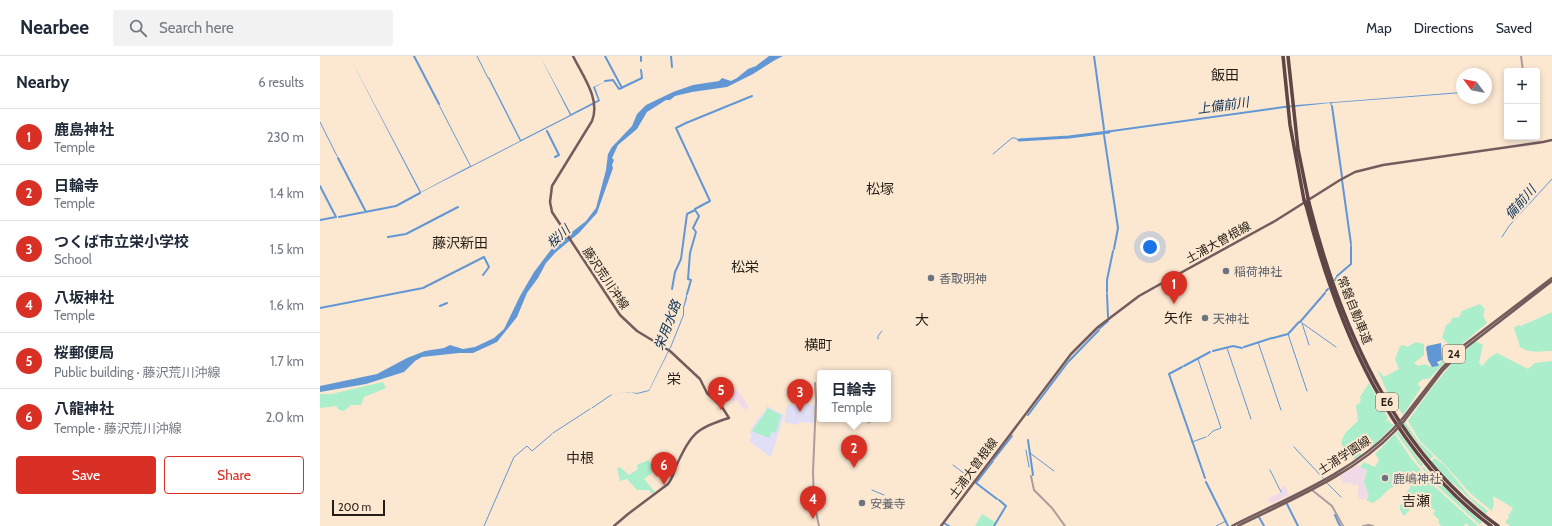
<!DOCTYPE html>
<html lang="en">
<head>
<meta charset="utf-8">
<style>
	:root { --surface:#fff; --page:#f2f2f3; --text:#1f2937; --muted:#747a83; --line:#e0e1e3; --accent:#d93025 }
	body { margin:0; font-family:Cabin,"Noto Sans JP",sans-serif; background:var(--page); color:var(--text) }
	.controls { position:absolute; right:12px; top:12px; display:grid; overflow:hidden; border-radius:4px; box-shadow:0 2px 6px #0003 }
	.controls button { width:36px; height:36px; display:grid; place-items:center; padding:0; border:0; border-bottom:1px solid var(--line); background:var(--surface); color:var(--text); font:20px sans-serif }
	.compass { position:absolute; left:1136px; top:12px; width:36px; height:36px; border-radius:50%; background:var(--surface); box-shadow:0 2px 6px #0003; rotate:302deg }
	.scale { position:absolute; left:12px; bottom:10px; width:53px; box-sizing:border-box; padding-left:4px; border:2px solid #251e16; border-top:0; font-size:11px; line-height:14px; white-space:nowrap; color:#251e16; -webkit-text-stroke:3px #fce8d1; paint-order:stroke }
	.you { position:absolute; left:830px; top:191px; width:14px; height:14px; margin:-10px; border:3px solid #fff; border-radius:50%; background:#1a73e8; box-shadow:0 0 0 6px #1a73e833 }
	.badge { display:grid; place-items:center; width:26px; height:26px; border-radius:50%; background:var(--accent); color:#fff; font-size:13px; font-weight:700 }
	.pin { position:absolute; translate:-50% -33px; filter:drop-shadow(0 1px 2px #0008) }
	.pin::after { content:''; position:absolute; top:21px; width:14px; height:12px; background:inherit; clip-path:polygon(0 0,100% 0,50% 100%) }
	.popup { position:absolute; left:497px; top:314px; width:74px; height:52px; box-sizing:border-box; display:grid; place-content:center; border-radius:4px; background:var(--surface); filter:drop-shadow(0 1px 3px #0005); font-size:13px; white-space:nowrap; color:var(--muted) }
	.popup b { font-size:15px; color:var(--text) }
	.popup::after { content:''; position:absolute; left:50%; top:100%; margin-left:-8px; border:8px solid transparent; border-top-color:var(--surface) }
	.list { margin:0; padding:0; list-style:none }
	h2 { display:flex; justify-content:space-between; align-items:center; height:52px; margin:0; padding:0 16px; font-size:17px }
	h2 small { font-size:13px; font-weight:400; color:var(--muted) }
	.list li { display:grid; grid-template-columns:26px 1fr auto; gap:12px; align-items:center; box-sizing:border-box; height:56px; padding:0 16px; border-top:1px solid var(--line) }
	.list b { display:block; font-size:15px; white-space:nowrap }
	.list p { margin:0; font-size:13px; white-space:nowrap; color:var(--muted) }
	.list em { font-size:13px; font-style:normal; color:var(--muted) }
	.actions { display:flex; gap:8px; padding:12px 16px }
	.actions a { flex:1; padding:9px 0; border:1px solid var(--accent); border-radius:4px; text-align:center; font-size:14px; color:var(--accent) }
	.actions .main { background:var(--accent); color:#fff }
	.icon { flex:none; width:22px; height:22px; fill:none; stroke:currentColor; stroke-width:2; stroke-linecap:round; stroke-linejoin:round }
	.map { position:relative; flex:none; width:1232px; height:470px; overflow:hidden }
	header { display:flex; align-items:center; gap:24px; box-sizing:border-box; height:56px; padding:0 20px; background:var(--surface); border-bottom:1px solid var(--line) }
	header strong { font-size:19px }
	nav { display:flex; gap:22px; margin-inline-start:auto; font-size:14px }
	.search { width:280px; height:36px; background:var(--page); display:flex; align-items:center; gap:10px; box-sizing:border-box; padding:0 14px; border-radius:4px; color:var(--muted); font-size:15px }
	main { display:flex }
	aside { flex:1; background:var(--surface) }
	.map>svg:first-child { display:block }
	.commercial { fill:#f0dae7 }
	.education { fill:#e1dff5 }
	.green { fill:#aaeecb }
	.water { fill:#6297d5 }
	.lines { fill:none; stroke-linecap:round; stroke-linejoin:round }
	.stream { stroke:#6297d5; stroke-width:1 }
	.canal { stroke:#6297d5; stroke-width:2 }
	.river { stroke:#6297d5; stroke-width:3 }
	.minor { stroke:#ab9c9d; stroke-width:2 }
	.major { stroke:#745c5d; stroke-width:2.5 }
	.highway { stroke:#604546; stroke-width:3.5 }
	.major-bridge { stroke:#745c5d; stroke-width:2.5 }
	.highway-bridge { stroke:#604546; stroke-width:3.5 }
	.worship-dot { fill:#6b7280; stroke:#fce8d1; stroke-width:1.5 }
	.labels { text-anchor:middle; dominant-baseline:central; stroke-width:4; stroke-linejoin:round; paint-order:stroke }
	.shield { fill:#fce8d1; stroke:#665b4e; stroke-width:1 }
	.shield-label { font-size:11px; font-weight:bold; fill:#251e16 }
	.street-label { font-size:12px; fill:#251e16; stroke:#fce8d1 }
	.worship-label { font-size:12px; fill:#5b616d; stroke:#fce8d1; text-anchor:start }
	.water-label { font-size:13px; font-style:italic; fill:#0c325a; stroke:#fce8d1 }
	.quarter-label { font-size:14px; fill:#251e16; stroke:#fce8d1 }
</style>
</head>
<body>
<header>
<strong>Nearbee</strong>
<div class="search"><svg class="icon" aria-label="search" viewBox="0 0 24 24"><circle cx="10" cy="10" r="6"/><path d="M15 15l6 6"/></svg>Search here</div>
<nav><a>Map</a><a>Directions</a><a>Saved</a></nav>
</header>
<main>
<aside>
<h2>Nearby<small>6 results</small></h2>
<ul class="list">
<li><span class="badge">1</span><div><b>鹿島神社</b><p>Temple</p></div><em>230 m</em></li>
<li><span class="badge">2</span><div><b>日輪寺</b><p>Temple</p></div><em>1.4 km</em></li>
<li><span class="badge">3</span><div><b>つくば市立栄小学校</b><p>School</p></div><em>1.5 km</em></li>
<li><span class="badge">4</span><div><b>八坂神社</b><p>Temple</p></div><em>1.6 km</em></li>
<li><span class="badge">5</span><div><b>桜郵便局</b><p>Public building · 藤沢荒川沖線</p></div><em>1.7 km</em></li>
<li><span class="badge">6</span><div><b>八龍神社</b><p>Temple · 藤沢荒川沖線</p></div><em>2.0 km</em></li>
</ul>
<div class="actions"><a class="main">Save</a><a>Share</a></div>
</aside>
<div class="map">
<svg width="1232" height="470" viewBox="0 0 1232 470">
	<rect width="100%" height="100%" fill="#fce8d1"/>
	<!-- commercial -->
	<path class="commercial" d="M414,332L422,340L429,351L424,354L417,344L413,346L409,342L413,338L412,334Z
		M1038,409L1047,414L1044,426L1049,440L1042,444L1039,442L1037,434L1039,433L1038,428L1033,430L1032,427H1028L1027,426L1022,428L1020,420Z
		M965,430L969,439L951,448L948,443L961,436L960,433Z"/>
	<!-- education -->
	<path class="education" d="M480,348L495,349L493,367L479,366L478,369L464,366L467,349L479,350Z
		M447,350L464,359L452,398L450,401L429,385L432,380L429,378L432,372L438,363L445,355Z"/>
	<!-- green -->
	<path class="green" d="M1160,248L1165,253L1163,259L1167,267L1142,288L1109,323C1104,322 1101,323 1098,328L1101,332L1083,359L1068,338L1057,313L1064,321L1079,313L1075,303L1080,290L1084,289L1087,291L1096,286L1104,288V299L1094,307L1098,310L1105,308L1111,311L1118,310L1122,304C1122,298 1128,295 1129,289L1122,282L1126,269L1131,266L1132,262L1139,261L1142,255Z
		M1232,256V295C1219,295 1211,298 1200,291L1194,272L1198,269L1201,270Z
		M1155,285L1163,289L1159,307L1162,310L1169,302L1177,297L1208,313L1215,307L1232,305V470H1190L1185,466L1189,462L1188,460L1193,452L1173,440L1174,448L1172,455L1150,437L1126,410L1100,385L1088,365L1111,333L1129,311Z
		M63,326L66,332L44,341L41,349H31L24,355L19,354L16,350L0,352V338H11Z
		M1049,327L1068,362L1065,366L1069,364L1070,367L1074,369L1052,391L1048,387L1039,392L1041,399L1034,403L1021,388C1023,377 1029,373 1038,365L1036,349L1039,348L1041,344L1040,341Z
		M447,352L461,359L456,377L452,376L449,382L432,375C437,367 445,360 447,352Z
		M1085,366L1098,385L1114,400L1110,403L1083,368Z
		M1078,375L1103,409L1101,411L1076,377Z
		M1075,378L1090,401L1114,430L1158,470H1149L1146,467L1144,470H1121L1118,466L1119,464L1113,458L1115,454L1098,445L1084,460L1080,454V449L1087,447L1089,443L1086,437L1091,430L1083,426L1069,433L1060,442L1053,447L1046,444L1049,440L1044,426L1047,414L1040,411L1044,406L1055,411L1059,404L1055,398Z
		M1115,402L1125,410L1150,441L1168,455L1166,458L1134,428L1131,427L1111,405Z
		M328,404L336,414L324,423L335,436L332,438L329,434H317L307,423L300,425L297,412L300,411L309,419L318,413L317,409Z
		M1104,411L1112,421L1115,422L1142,449L1162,466L1160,469L1116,429L1102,412Z
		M662,458L675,466L673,470H655Z"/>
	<!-- water -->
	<path class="water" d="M29,0L101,136L150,110L118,48L120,50L151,110L200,85L168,22L169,21L171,25L201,84L250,59L220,0L251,58L278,44L273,31L287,25L275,31L280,45L100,137Z
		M449,0H463L455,4L433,18L407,31L372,36L355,40L350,44H346L327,56L317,73L298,89L292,102L294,104L292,109L293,112L277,157L259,177L236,196L226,207L218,222L207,237L197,261L177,286L153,297H139L102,301L95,305L84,316L46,328L0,336V330L57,318L87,302L105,295L124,292L130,289L143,293L155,291L174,282L184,273L200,240L214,216L233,191L266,165L276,152L286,114L288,98L292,91L312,70L317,58L326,49L353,36L373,29L399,25L402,22L411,25L417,22L428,13L436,10Z
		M1142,36V37L1012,47L1011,50L1010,47L964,52L785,77V75L964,50Z
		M367,236V242L364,252V259L352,289L329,335L317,338L309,336L289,339L308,336L317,337L329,334L351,289L363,259V252Z
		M1121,287L1122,304L1117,306L1119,309L1118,310L1112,311L1108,304L1106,292L1107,290Z"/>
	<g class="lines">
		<!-- stream -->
		<path class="stream" d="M157,0L168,22
			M0,66L17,100
			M673,98L692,82H695L699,84
			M1182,181L1189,170L1232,123
			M982,267L1016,291
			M982,267L989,289
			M968,278L987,335
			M558,283V280L562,275
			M938,286L961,354
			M907,292L931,363
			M878,303L901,372L893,375L888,380
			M272,352L291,339
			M548,367L556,363
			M233,377L270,353
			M872,386L886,381
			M974,391L1003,422
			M706,394L709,411
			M710,397L734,415
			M633,409L653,424
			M950,414L961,436
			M1007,427L1021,441
			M552,434L564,439
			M164,470L194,401L207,390L212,395L232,378
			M896,470L906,465"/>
		<!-- canal -->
		<path class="canal" d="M94,0L119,48
			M285,0L302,32
			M321,0V5
			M351,0L352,11
			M774,0L784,73
			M285,25L293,24L299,33L322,22L321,14
			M1012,50L1022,121
			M227,75L239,99L235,101
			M784,75V77
			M784,79L798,172L794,193
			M18,102L46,156
			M1022,124L1031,188
			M0,130L16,161L0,164
			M375,153L390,145L356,72L366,67L432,40
			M19,161L76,150L100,137
			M68,181L86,178L138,151
			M1017,220L1031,208V190
			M1015,224L1016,222
			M352,233L355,216L361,203L367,158L375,154
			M1006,235L1008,233
			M787,236V224L793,195
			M367,238L371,224L368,223L370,197L376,176L373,172L379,160L375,154
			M787,238L788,261
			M120,250L127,247
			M0,252L103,232L164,201L169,211L163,219
			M980,266L1005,237
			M780,272L788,265
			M953,282L968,278L979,266
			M924,291L952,282
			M893,295L913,290L922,292
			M749,305L779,274
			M864,310L890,296
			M862,311L849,318L885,422
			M708,359L748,306
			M708,384L713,419
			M674,403L692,380
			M673,405L656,427L677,443
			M886,426L908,470
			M967,448L978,470
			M1015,459L1019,468
			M939,461L944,470
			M624,467L629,470
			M674,470L686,450L679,444
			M1020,470V469"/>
		<!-- river -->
		<path class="river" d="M699,84L749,81L789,76"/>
		<!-- minor -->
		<path class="minor" d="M1201,0L1203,15
			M495,327L496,344L493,416L494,447L499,470
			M711,420L714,434L732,452L745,470
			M992,434L1012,450L1023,470
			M1043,470L1049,469L1053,470"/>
		<!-- major -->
		<path class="major" d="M253,0C262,19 281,43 272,65L232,130L230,146L232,156L300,259L317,275L350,295L380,323L387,337L402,351L409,362C376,372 372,377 357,408C354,415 353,422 348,428L308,458L294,470
			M1083,362L1122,312L1143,290L1232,222
			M1084,365L1123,314L1144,293L1232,225
			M621,470L751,298L778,271L819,240L844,226L955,165L1020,124L1035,116L1063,109L1223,86L1232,84
			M912,470C967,442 1030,418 1073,373
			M918,470C972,443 1033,419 1075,375"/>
		<!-- highway -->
		<path class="highway" d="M963,0L970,69L984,144
			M968,0L978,93L988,142
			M989,147C1020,269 1073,394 1178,470
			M986,149C1017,270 1068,393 1171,470"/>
		<!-- major-bridge -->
		<path class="major-bridge" d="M1073,373L1083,362
			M1075,375L1084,365"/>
		<!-- highway-bridge -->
		<path class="highway-bridge" d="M988,142L989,147
			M984,144L986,149"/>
	</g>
	<!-- markers -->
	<g class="worship-dot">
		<circle cx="906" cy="215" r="4"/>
		<circle cx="611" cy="222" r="4"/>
		<circle cx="885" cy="262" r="4"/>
		<circle cx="1065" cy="422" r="4"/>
		<circle cx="542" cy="447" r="4"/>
	</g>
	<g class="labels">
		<!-- shield labels -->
		<g class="shield">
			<rect x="1123" y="289" width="22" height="18" rx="3"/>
			<rect x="1056" y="337" width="22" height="18" rx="3"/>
		</g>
		<g class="shield-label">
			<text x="1134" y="298">24</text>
			<text x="1067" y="346">E6</text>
		</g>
		<!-- street labels -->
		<g class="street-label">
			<text transform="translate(898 186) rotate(-29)">土浦大曽根線</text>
			<text transform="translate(286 222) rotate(56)">藤沢荒川沖線</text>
			<text transform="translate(1035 254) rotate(68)">常磐自動車道</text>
			<text transform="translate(1024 399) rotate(-33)">土浦学園線</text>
			<text transform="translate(653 412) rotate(-53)">土浦大曽根線</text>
		</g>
		<!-- worship labels -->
		<g class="worship-label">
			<text x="914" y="215">稲荷神社</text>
			<text x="619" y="222">香取明神</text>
			<text x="893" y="262">天神社</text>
			<text x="1073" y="422">鹿嶋神社</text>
			<text x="550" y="447">安養寺</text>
		</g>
		<!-- water labels -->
		<g class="water-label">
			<text transform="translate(903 49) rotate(-8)">上備前川</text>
			<text transform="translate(1200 146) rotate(-49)">備前川</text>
			<text transform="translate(238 180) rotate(-42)">桜川</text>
			<text transform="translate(347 269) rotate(-69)">栄用水路</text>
		</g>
		<!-- quarter labels -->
		<g class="quarter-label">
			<text x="905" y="19">飯田</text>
			<text x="560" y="133">松塚</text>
			<text x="140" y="187">藤沢新田</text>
			<text x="425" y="211">松栄</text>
			<text x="858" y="262">矢作</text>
			<text x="602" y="264">大</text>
			<text x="498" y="289">横町</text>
			<text x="354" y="323">栄</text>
			<text x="260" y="402">中根</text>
			<text x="1096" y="445">吉瀬</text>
		</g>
	</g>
</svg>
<div class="controls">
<button>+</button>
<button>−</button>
</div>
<svg class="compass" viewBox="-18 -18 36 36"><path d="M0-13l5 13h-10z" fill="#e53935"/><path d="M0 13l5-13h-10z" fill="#747a83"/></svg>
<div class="scale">200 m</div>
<div class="you"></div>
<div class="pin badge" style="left:854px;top:248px">1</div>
<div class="pin badge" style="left:534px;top:412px">2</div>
<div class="popup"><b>日輪寺</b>Temple</div>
<div class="pin badge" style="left:480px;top:356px">3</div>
<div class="pin badge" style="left:493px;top:463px">4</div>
<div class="pin badge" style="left:401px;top:354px">5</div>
<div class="pin badge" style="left:344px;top:429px">6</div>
</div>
</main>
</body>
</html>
